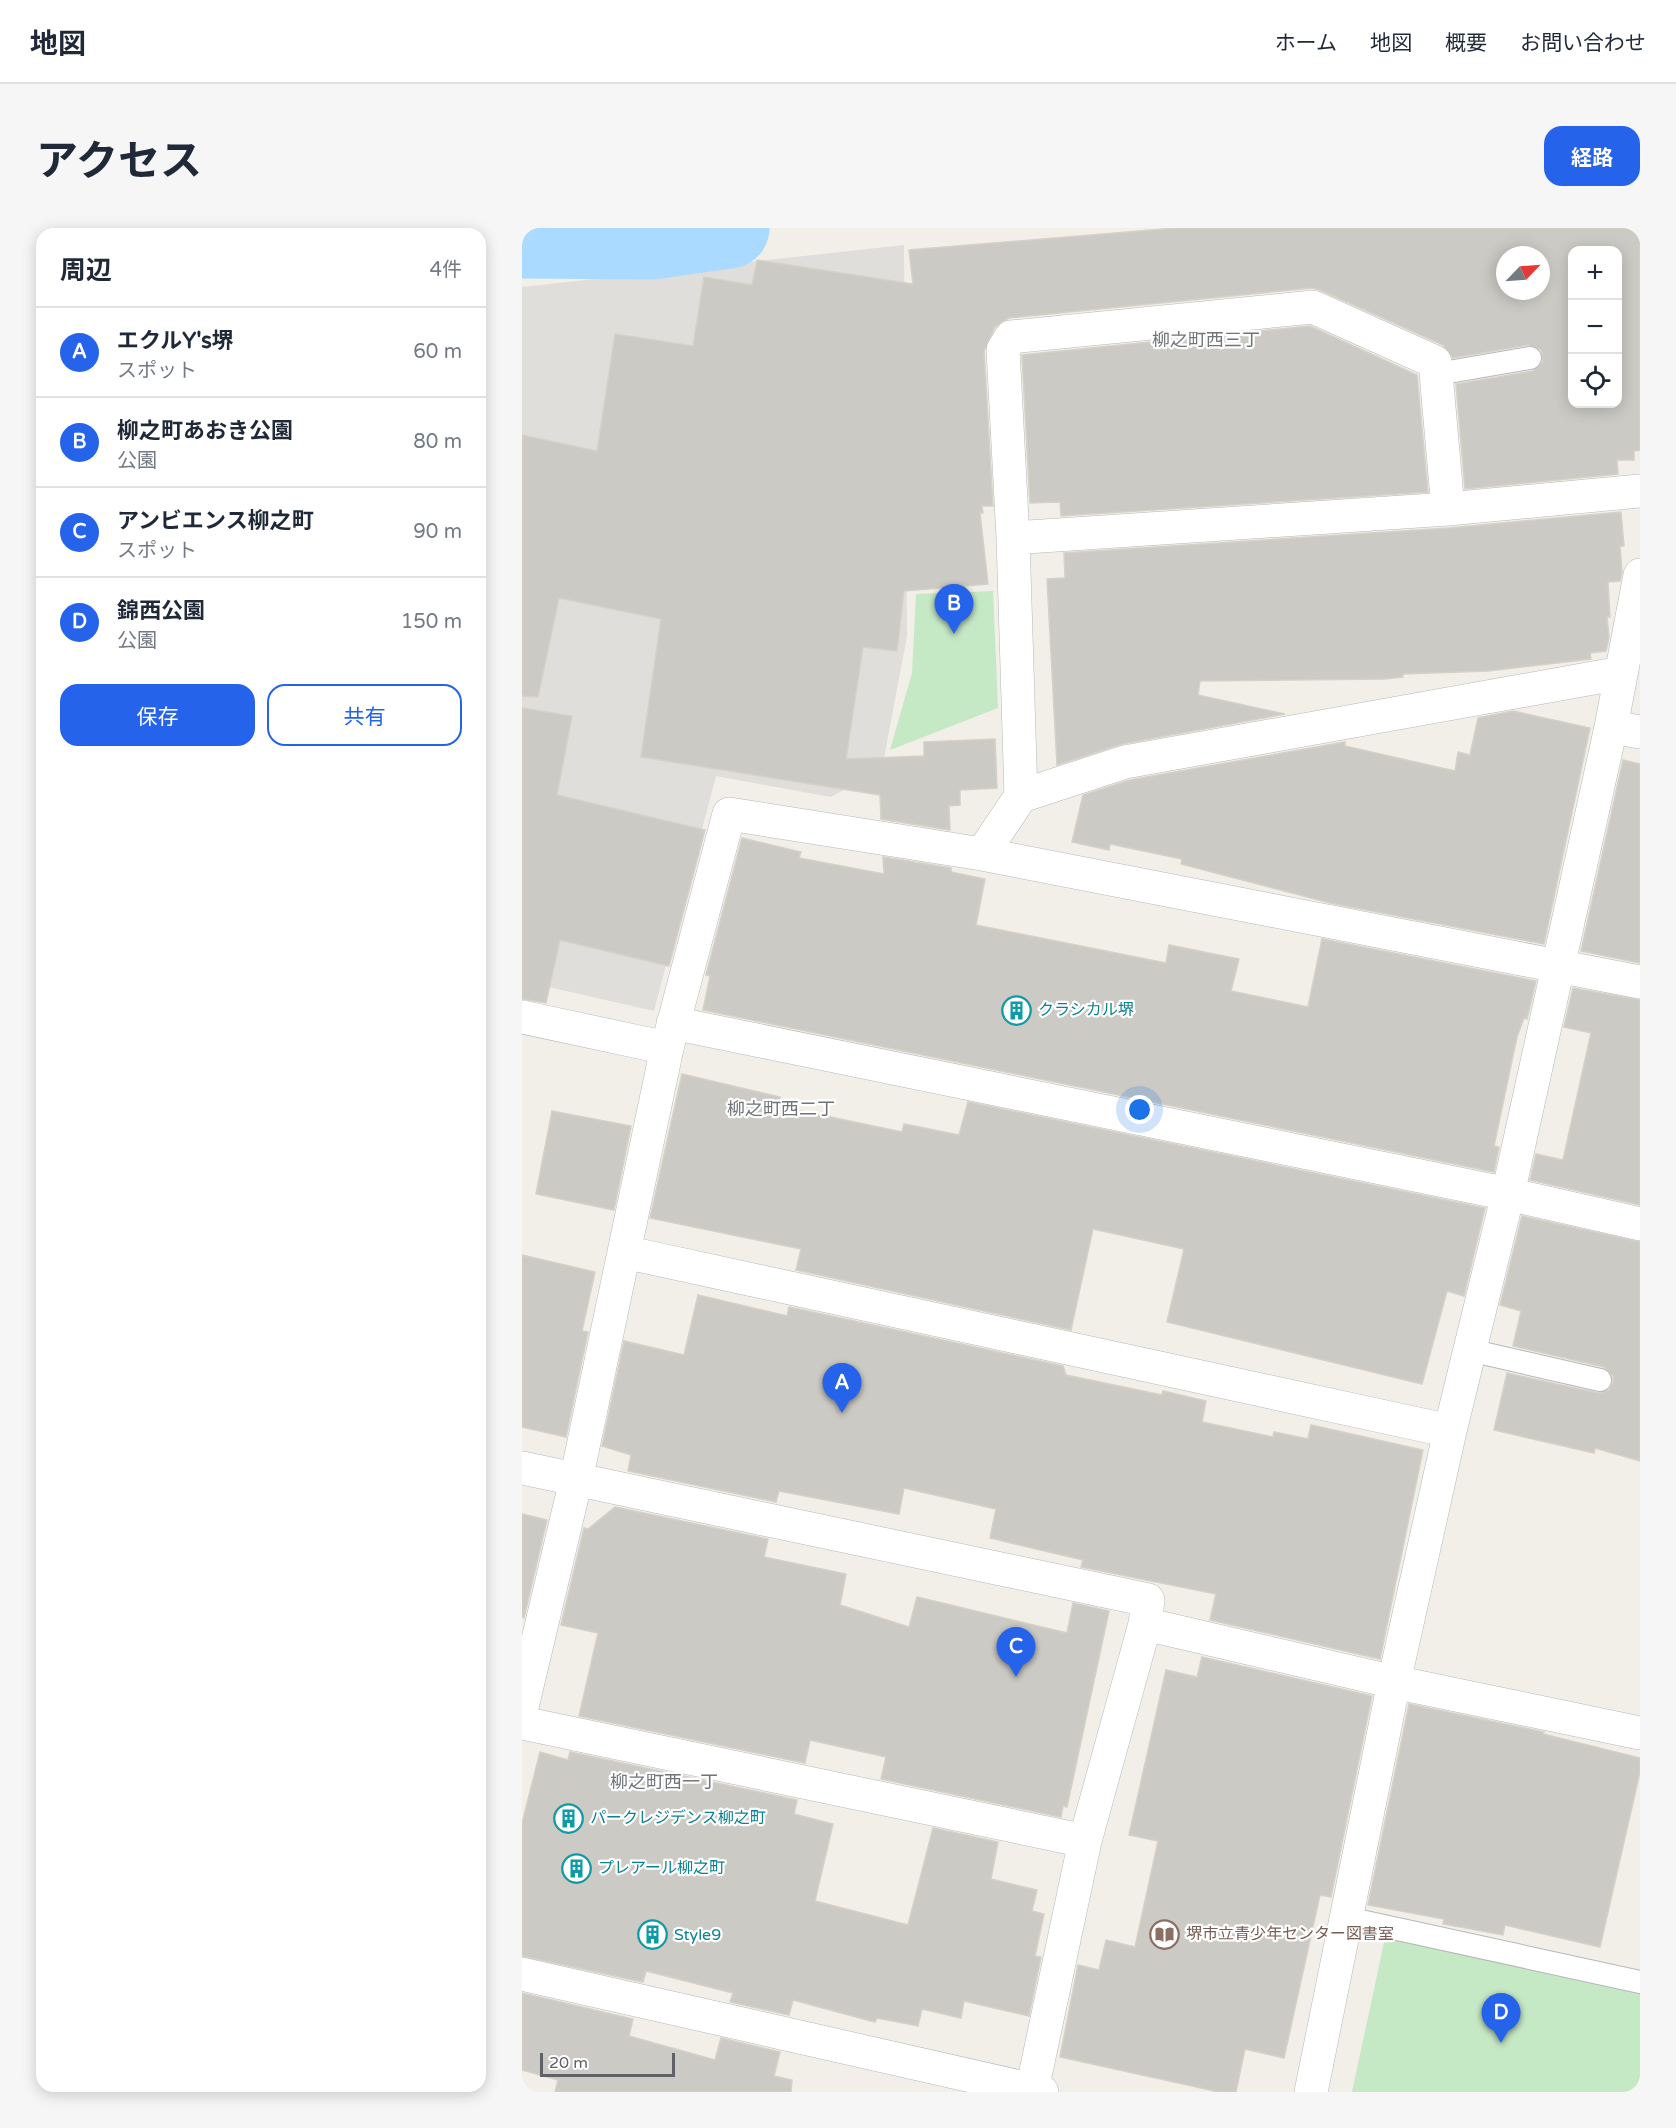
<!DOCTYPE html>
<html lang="ja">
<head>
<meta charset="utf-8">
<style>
	:root { --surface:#fff; --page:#f6f6f7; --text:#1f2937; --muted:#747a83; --line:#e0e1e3; --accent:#2563eb }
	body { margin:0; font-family:"Varela Round","Noto Sans JP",sans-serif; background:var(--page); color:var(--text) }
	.controls { position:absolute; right:18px; top:18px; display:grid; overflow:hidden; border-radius:12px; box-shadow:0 3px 15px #0003 }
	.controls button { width:54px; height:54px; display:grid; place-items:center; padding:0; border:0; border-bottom:2px solid var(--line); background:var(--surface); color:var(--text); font:30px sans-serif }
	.compass { position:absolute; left:974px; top:18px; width:54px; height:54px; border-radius:50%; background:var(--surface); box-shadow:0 3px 15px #0003; rotate:65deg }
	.scale { position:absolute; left:18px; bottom:15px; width:135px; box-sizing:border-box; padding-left:6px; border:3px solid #5f6368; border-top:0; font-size:16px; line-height:21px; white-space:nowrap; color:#5f6368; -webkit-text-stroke:4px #fff; paint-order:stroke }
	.you { position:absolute; left:618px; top:882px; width:21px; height:21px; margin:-15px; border:4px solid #fff; border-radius:50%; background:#1a73e8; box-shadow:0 0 0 9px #1a73e833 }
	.badge { display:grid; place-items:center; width:39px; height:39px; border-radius:50%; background:var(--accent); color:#fff; font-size:20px; font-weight:700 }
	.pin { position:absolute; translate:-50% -50px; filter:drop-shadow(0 2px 3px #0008) }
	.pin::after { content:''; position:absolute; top:32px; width:21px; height:18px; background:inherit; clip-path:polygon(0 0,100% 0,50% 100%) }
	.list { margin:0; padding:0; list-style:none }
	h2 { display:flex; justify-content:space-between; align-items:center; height:78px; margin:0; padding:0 24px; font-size:26px }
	h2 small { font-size:20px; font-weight:400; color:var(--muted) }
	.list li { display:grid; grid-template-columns:39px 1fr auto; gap:18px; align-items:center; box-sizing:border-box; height:90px; padding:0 24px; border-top:2px solid var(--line) }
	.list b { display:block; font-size:22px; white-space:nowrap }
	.list p { margin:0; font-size:20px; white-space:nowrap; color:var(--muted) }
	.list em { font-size:20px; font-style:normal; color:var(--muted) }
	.actions { display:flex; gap:12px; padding:18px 24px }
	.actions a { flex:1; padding:14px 0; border:2px solid var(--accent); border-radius:18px; text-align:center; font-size:21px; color:var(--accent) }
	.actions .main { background:var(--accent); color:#fff }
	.icon { flex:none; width:33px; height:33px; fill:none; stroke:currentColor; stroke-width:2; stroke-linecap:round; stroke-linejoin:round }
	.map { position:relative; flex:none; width:1118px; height:1864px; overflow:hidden; border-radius:18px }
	header { display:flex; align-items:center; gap:36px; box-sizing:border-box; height:84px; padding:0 30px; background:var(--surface); border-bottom:2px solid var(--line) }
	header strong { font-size:28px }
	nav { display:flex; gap:33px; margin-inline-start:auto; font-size:21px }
	.intro { display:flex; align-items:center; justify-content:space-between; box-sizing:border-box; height:144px; padding:0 36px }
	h1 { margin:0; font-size:42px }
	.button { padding:15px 27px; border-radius:18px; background:var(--accent); color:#fff; font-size:21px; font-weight:700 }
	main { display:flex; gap:36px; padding:0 36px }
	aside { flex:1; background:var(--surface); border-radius:18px; box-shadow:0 3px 15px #0003 }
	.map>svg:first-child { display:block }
	.industrial { fill:#e0deda }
	.green { fill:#c5e8c5 }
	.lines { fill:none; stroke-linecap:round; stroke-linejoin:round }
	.river { stroke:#aadaff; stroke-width:81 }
	.building { fill:#cccac5; stroke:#d6d1c6; stroke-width:1.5; fill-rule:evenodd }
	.service-casing { stroke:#b5b8bc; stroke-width:24 }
	.minor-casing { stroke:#b5b8bc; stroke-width:34 }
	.tertiary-casing { stroke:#b5b8bc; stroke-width:34 }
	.service { stroke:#fff; stroke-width:22 }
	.minor { stroke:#fff; stroke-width:33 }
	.tertiary { stroke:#fff; stroke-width:33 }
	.labels { text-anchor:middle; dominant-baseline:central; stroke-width:4.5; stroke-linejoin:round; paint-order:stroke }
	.culture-label { font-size:16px; fill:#0d838f; stroke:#fff; text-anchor:start }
	.education-label { font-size:16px; fill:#785e54; stroke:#fff; text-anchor:start }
	.neighbourhood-label { font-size:18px; fill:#70757a; stroke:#fff }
</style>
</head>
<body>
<header>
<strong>地図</strong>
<nav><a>ホーム</a><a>地図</a><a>概要</a><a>お問い合わせ</a></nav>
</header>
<div class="intro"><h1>アクセス</h1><a class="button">経路</a></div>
<main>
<aside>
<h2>周辺<small>4件</small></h2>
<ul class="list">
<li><span class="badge">A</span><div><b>エクルY's堺</b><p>スポット</p></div><em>60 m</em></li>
<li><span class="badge">B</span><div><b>柳之町あおき公園</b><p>公園</p></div><em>80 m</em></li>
<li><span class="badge">C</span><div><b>アンビエンス柳之町</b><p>スポット</p></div><em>90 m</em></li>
<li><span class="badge">D</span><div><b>錦西公園</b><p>公園</p></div><em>150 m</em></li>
</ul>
<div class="actions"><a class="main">保存</a><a>共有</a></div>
</aside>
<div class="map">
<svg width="1118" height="1864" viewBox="0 0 1118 1864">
	<rect width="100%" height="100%" fill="#f1efe8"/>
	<!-- industrial -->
	<path class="industrial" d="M382,17L385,408L360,541L309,569L194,548L132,783L0,753V59Z"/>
	<!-- green -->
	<path class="green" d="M471,363L476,480L368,522L390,445L394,366Z
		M863,1710L1118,1765V1864H830Z"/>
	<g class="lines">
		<!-- river -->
		<path class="river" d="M0,10L130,11L207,0"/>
	</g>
	<!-- building -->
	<path class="building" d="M654,0H1118V222L1112,223V232H1095L1096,246L943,261L934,156L1011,143L1021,134L1019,122L1006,117L931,130L921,117L798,62L789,60L487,90L473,99L462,123L471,278H460L461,285H458L466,356L382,363L375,423L341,419L324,531L402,528V514L473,511L475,560L438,562V577L427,578L428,602L359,591L358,567L119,529L139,391L37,370L16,469L0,468V207L75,223L93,106L171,118L182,49L230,57L235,32L391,56L387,22ZM1050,22H1095V176H1050ZM983,27H1019V63H983Z
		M788,98L895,147L906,264L539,288L538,274L508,275L500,127Z
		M1099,284L1102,318H1098L1100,344L1098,353L1086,354L1088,389H1085L1087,409L1084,423L1068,425L1069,431L966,443L881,446V449L862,451L678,453L676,467L763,486L600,516L535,537L525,351L543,350L542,325L927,300Z
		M0,480L50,488L35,567L183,602L147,738L38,712L24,775L0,771Z
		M991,483L1068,500L1022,716L808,675L659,636L660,631L588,616L587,622L550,614L561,567L608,552L823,514V518L933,543L936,524L948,527L956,490Z
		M1101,532L1118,536V735L1059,723Z
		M220,610L279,624L277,630L362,646L361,629L429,640V644L463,651L454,697L644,735L647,717L717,731L709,763L786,779L800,711L1014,753L1005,791L1002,790L995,809L972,918L977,919L972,944L181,782L188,748L184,747Z
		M1051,760L1118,772V977L1008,952L1014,926L1041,932L1069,805L1042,799Z
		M160,846L258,869L256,878L380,904L382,896L437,907L446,874L963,980L942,1068L925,1063L900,1156L645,1094L662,1021L571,1001L549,1102L274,1042L279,1021L128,990Z
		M30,883L109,898L92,982L14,966Z
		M1000,988L1118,1014V1233L1073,1220L1072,1225L972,1202L985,1145L1076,1165L1087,1162L1091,1154V1148L1082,1139L991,1118L999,1083L978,1077Z
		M0,1027L73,1044L60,1103L66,1104L44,1209L0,1199Z
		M176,1067L265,1088L267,1079L541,1138L544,1147L640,1167L641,1163L684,1173L680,1194L751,1209L752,1204L786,1211L789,1197L901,1222L858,1431L688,1392L694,1366L559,1339L561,1332L468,1310L474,1281L382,1260L377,1286L257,1263L254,1274L106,1243L109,1227L80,1218L102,1113L162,1127Z
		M93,1279L246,1311L242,1329L324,1346L318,1377L387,1399L395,1369L545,1405L551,1375L587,1383L545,1579L541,1578L539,1589L359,1551L364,1529L288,1512L283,1535L57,1488L76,1405L39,1397L62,1300L66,1301Z
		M0,1286L25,1292L2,1390L0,1389Z
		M680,1429L850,1468L809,1669L798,1667L762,1830L723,1821L714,1864H697L538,1829L556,1737L577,1742L584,1712L613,1719L636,1613L607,1607L644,1442L675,1449Z
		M887,1476L1022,1504L1021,1506L1118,1530V1544L1078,1719L983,1697L981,1707L921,1696L922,1691L846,1677Z
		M18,1524L46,1532L48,1524L275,1572L272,1586L311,1596L293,1673L386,1697L411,1600L476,1614L469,1651L515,1662L510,1683L522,1686L513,1728L519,1729L507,1788L442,1773L439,1790L400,1781L396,1798L355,1790L353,1794L271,1772L267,1787L208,1774L211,1765L124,1743L121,1754L0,1728V1595Z
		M0,1765L111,1791L107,1808L193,1832L199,1810L258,1824L252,1848L270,1852L269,1864H33L36,1852L0,1842Z"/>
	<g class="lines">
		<defs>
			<path id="service" d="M915,146L1008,130
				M947,1122L1078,1152
				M825,1690L1118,1754"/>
			<path id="minor" d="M491,310L481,122L489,109L791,79L913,134L926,281
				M1089,499L1118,504
				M499,568L603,534L1099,445
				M460,626L499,568L491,310L926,281L1118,263
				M151,795L986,966L1118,996
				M102,1024L928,1203
				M0,1240L626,1372L623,1396L872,1454L1118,1505
				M0,1479L54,1252L145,820L207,586L460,626L1118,754
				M0,1495L563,1613
				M0,1746L520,1864
				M510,1862L563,1613L623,1396
				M789,1864L872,1454L928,1203L986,966L1089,499L1118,347"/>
			<path id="tertiary" d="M0,789L145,820"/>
		</defs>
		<!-- service casing -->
		<use href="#service" class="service-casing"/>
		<!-- minor casing -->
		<use href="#minor" class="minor-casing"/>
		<!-- tertiary casing -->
		<use href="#tertiary" class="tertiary-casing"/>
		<!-- service -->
		<use href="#service" class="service"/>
		<!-- minor -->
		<use href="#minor" class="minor"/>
		<!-- tertiary -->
		<use href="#tertiary" class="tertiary"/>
	</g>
	<!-- icons -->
	<defs>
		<symbol id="building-ring" viewBox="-11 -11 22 22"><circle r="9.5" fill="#fff" stroke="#0f9aa8" stroke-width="1.5"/><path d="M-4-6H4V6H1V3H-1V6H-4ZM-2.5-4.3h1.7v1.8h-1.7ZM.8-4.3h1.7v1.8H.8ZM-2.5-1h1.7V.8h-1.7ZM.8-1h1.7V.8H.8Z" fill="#0f9aa8"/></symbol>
		<symbol id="library-ring" viewBox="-11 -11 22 22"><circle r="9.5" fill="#fff" stroke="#8d6e63" stroke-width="1.5"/><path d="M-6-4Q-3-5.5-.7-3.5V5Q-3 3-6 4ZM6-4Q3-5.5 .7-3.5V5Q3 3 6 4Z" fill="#8d6e63"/></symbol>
	</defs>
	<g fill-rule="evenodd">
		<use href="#building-ring" x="478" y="766" width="33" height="33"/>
		<use href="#building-ring" x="30" y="1574" width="33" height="33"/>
		<use href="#building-ring" x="38" y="1624" width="33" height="33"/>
		<use href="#library-ring" x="626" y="1690" width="33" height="33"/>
		<use href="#building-ring" x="114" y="1690" width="33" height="33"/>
	</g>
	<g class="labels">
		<!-- culture labels -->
		<g class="culture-label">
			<text x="516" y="782">クラシカル堺</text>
			<text x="68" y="1590">パークレジデンス柳之町</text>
			<text x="76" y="1640">プレアール柳之町</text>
			<text x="152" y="1707">Style9</text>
		</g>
		<!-- education labels -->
		<g class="education-label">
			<text x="664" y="1706">堺市立青少年センター図書室</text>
		</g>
		<!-- neighbourhood labels -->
		<g class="neighbourhood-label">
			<text x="684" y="112">柳之町西三丁</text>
			<text x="259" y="881">柳之町西二丁</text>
			<text x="142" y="1554">柳之町西一丁</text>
		</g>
	</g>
</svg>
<div class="controls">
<button>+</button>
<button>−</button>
<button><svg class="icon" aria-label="locate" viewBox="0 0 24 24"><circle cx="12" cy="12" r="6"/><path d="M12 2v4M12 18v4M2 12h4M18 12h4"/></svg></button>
</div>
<svg class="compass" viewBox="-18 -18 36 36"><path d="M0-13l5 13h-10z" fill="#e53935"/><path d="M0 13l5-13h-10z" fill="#747a83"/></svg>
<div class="scale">20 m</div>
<div class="you"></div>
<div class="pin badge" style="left:320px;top:1185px">A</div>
<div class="pin badge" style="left:432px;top:406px">B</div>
<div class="pin badge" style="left:494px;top:1449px">C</div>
<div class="pin badge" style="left:979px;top:1815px">D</div>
</div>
</main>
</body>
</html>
